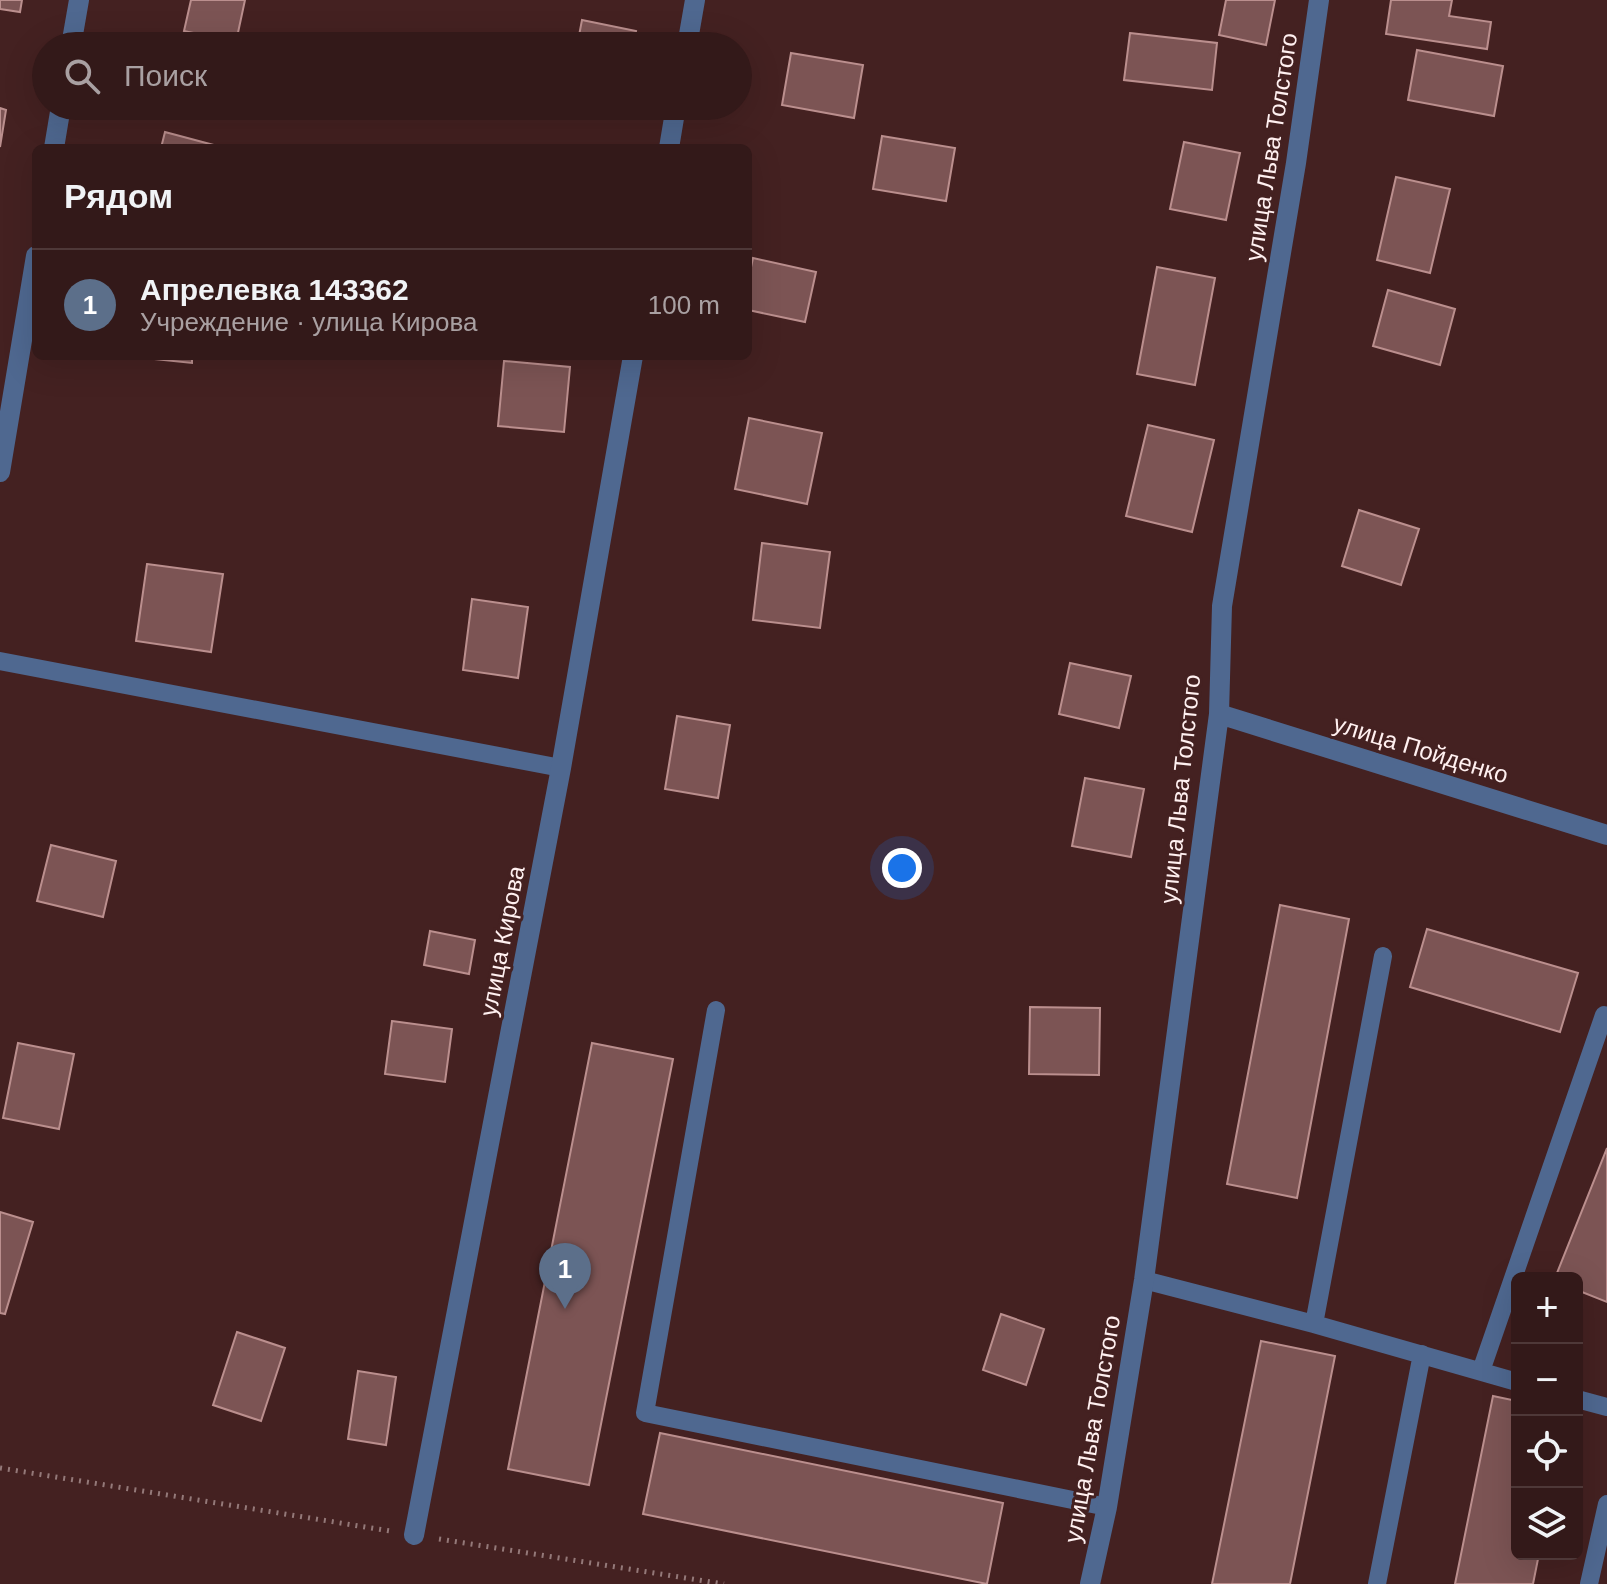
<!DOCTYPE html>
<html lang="ru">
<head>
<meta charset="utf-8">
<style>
	:root { --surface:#331919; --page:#3b2222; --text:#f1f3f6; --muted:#a9a0a2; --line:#4e3838; --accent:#bca0f2 }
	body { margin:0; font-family:Helvetica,sans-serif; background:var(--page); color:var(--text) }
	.controls { position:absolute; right:24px; bottom:24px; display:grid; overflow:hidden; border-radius:12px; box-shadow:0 8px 32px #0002 }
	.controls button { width:72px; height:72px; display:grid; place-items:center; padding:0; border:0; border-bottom:2px solid var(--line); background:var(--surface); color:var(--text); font:40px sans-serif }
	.you { position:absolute; left:902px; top:868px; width:28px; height:28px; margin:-20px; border:6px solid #fff; border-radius:50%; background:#1a73e8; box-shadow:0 0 0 12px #1a73e833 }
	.badge { display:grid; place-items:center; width:52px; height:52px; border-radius:50%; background:var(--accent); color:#fff; font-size:26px; font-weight:700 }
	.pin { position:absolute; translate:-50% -66px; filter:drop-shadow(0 2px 4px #0008) }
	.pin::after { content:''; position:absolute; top:42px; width:28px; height:24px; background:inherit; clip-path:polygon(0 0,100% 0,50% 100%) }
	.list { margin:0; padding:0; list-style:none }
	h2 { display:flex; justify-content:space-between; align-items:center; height:104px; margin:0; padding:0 32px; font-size:34px }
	h2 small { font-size:26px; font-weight:400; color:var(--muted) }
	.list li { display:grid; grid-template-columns:52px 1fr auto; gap:24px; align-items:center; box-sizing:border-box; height:112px; padding:0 32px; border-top:2px solid var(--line) }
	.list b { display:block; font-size:30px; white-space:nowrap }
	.list p { margin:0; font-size:26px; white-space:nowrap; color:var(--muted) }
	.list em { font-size:26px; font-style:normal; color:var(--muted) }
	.icon { flex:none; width:44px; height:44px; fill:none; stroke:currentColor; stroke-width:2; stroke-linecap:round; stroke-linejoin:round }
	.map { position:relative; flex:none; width:1607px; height:1584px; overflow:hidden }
	.search { position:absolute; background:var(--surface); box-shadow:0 8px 32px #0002; left:32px; top:32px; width:720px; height:88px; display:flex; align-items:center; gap:20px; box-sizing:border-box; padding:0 28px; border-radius:44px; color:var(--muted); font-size:30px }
	.panel { position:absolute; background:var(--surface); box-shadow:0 8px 32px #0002; left:32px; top:144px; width:720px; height:216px; border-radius:12px }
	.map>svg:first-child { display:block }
	.building { fill:#7c5454; stroke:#bb8f8e; stroke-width:2 }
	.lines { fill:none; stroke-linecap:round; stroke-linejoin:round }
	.path { stroke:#947979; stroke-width:5; stroke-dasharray:2 6; stroke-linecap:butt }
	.lane { stroke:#4f6890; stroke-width:18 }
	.street { stroke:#4f6890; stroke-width:20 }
	.labels { text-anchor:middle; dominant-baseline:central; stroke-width:6; stroke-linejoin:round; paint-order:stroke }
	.street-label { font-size:24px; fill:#fff0f0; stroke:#442121 }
</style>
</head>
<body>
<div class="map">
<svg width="1607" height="1584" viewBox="0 0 1607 1584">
	<rect width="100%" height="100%" fill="#442121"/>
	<!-- building -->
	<path class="building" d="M0,0H22L20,12L0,9Z
		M191,0H245L236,42L184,31Z
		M1226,0H1275L1266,45L1219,35Z
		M1391,0H1452L1449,16L1491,22L1487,49L1386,34Z
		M582,20L636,31L633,46H577Z
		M1130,33L1217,43L1212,90L1124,80Z
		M1417,50L1503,66L1494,116L1408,100Z
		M791,53L863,65L854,118L782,105Z
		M0,108L6,110L0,147Z
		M165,132L225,148H161Z
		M882,136L955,148L946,201L873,189Z
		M1184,142L1240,153L1226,220L1170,209Z
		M1396,177L1450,189L1430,273L1377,260Z
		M753,258L816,272L805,322L748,310V281Z
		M1157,267L1215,278L1195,385L1137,374Z
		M1388,290L1455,309L1440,365L1373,346Z
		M125,356H192V363Z
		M504,361L570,367L564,432L498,426Z
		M749,418L822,433L807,504L735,489Z
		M1148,425L1214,440L1192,532L1126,516Z
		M1359,510L1419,529L1401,585L1342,566Z
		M762,543L830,552L820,628L753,620Z
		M147,564L223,574L211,652L136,641Z
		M472,599L528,607L518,678L463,670Z
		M1070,663L1131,676L1119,728L1059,714Z
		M677,716L730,725L718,798L665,789Z
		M1085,778L1144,789L1131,857L1072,846Z
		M51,845L116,861L103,917L37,901Z
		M1280,905L1349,919L1297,1198L1227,1184Z
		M1427,929L1578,973L1560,1032L1410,987Z
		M430,931L475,940L469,974L424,965Z
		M1030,1007L1100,1008L1099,1075L1029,1074Z
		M392,1021L452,1029L445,1082L385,1074Z
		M18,1043L74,1054L59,1129L3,1118Z
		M592,1043L673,1059L589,1485L508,1469Z
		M1607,1148V1302L1577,1290V1278H1555Z
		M0,1212L33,1222L5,1314L0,1313Z
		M1001,1314L1044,1329L1026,1385L983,1370Z
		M237,1332L285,1348L261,1421L213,1405Z
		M1261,1341L1335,1356L1290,1584H1212Z
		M358,1371L396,1377L386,1445L348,1439Z
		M1493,1396L1517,1401V1554H1539L1533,1584H1455Z
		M660,1433L1003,1503L987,1584L643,1514Z"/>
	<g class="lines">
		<!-- path -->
		<path class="path" d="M0,1468L390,1531
			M439,1539L724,1584"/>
		<!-- lane -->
		<path class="lane" d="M0,661L561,768
			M716,1010L645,1413L1107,1507
			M1144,1280L1314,1324L1517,1382
			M1314,1324L1383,956
			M1481,1371L1604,1015
			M1577,1399L1607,1407
			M1377,1584L1422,1354
			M1589,1584L1607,1504"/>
		<!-- street -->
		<path class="street" d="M71,46L79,0
			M687,46L695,0
			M54,148L61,106
			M669,148L676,106
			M0,472L36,256
			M1219,714L1607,835
			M414,1535L561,768L633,356
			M1090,1584L1107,1507L1144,1280L1219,714L1222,606L1296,163L1319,0"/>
	</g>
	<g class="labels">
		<!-- street labels -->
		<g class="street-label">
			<text transform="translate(1271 147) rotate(-81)">улица Льва Толстого</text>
			<text transform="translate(1421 749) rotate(17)">улица Пойденко</text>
			<text transform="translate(1180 789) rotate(-84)">улица Льва Толстого</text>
			<text transform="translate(502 941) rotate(-79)">улица Кирова</text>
			<text transform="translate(1092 1429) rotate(-80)">улица Льва Толстого</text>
		</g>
	</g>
</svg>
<div class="controls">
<button>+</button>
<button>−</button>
<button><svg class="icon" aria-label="locate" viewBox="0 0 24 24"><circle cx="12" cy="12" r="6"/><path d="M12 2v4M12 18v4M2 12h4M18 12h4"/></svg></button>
<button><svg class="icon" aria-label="layers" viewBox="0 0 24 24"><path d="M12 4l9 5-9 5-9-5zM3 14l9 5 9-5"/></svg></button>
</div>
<div class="you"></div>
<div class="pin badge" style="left:565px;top:1309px;background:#5c6f8a">1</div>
<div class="search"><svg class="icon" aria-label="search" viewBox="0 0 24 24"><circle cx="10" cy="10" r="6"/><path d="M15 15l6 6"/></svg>Поиск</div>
<section class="panel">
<h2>Рядом<small></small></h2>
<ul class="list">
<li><span class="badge" style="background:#5c6f8a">1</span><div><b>Апрелевка 143362</b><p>Учреждение · улица Кирова</p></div><em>100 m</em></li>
</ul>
</section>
</div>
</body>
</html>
